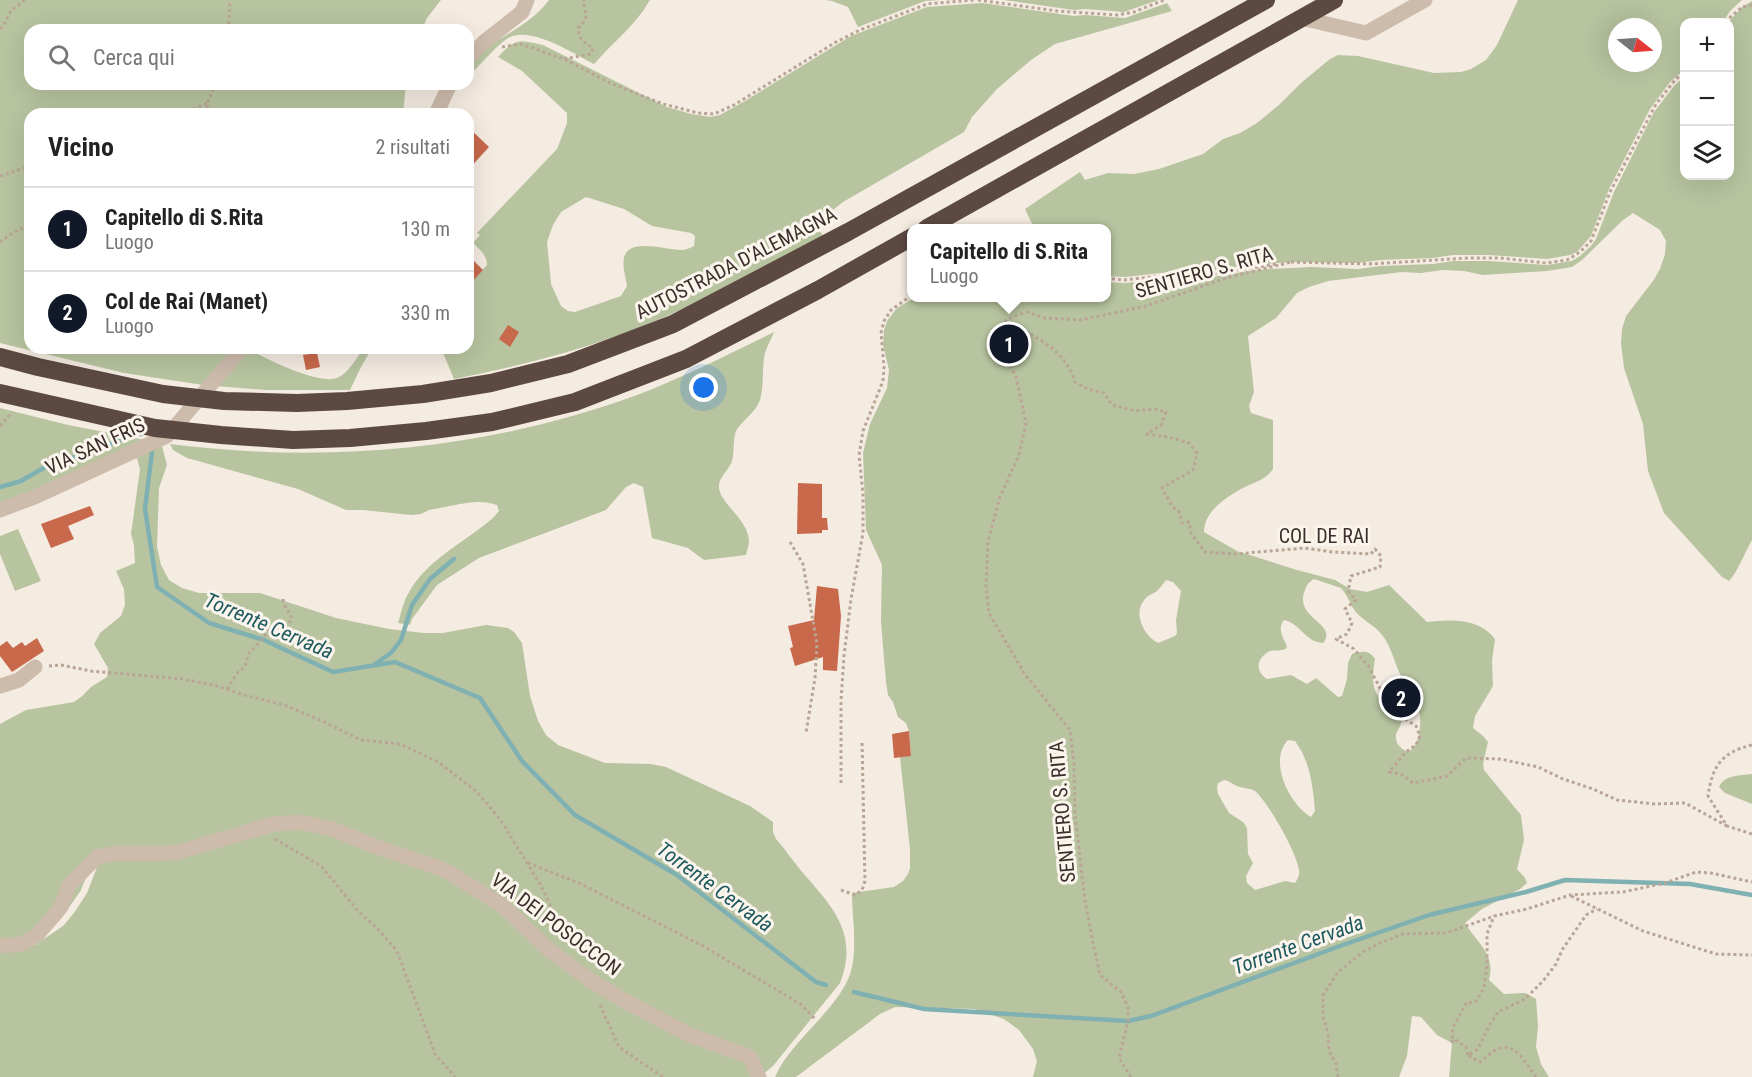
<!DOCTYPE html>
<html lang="it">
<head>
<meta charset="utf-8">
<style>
	:root { --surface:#fff; --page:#f6f6f6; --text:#222; --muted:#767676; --line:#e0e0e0; --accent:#111827 }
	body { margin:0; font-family:"Roboto Condensed",sans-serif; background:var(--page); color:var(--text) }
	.controls { position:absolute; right:18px; top:18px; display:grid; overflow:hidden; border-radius:12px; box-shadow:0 6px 24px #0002 }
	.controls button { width:54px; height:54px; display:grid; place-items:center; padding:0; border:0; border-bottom:2px solid var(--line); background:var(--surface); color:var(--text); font:30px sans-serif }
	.compass { position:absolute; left:1608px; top:18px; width:54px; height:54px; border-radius:50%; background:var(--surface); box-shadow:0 6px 24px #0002; rotate:107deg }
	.you { position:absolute; left:704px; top:388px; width:21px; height:21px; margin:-15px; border:4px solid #fff; border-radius:50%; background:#1a73e8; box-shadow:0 0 0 9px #1a73e833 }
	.badge { display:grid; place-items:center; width:39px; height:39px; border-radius:50%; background:var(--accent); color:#fff; font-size:20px; font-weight:700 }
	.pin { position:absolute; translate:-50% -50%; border:3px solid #fff; box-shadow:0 2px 6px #0006 }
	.popup { position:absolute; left:907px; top:224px; width:204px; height:78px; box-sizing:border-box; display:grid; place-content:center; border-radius:12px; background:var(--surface); filter:drop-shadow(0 2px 4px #0005); font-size:20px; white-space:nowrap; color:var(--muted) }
	.popup b { font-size:22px; color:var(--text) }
	.popup::after { content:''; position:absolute; left:50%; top:100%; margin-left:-12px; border:12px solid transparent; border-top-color:var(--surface) }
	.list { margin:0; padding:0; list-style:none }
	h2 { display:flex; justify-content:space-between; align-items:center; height:78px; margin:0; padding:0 24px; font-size:26px }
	h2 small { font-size:20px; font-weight:400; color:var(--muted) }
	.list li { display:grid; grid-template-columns:39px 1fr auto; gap:18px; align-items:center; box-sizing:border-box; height:84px; padding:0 24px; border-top:2px solid var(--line) }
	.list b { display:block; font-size:22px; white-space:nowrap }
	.list p { margin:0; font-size:20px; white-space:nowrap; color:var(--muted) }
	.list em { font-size:20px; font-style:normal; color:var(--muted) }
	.icon { flex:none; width:33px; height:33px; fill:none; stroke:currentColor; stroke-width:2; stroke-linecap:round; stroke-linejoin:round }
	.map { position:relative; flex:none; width:1752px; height:1077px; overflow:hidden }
	.search { position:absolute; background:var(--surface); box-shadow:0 6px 24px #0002; left:24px; top:24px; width:450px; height:66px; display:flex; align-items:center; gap:15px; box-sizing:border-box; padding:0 21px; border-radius:18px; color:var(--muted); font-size:22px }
	.panel { position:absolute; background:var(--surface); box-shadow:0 6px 24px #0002; left:24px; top:108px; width:450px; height:246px; border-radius:18px }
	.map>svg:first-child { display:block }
	.green { fill:#b8c4a0; fill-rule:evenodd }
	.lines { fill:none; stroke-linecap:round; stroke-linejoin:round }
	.stream { stroke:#7fb0b2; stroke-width:4.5 }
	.building { fill:#c8694b }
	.path { stroke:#b9a596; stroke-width:3; stroke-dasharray:3 3; stroke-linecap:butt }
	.minor { stroke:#cdbbac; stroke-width:15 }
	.highway { stroke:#5c4a42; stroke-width:18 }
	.labels { text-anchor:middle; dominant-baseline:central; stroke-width:6; stroke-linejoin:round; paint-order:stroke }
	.street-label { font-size:20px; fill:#3b302b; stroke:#fbf5ee }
	.water-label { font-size:21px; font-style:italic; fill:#1f5a5e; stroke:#fbf5ee }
</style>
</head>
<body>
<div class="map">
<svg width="1752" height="1077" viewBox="0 0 1752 1077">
	<rect width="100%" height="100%" fill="#f4ebe1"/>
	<!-- green -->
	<path class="green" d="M0,0H441L427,18L422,30H30V84H406L403,114H30V348H239L203,385L124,373L0,343Z
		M549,0H650C636,25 613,42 594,64C574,54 531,25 508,38C496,46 479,66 468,77V66C473,61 478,54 485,49C506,34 533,22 549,0Z
		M825,0H939L925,1L858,27L848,7L832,1Z
		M1004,0H1158L1124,12L1085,9L1074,10Z
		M1518,0H1742L1730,11L1723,22H1684V70L1670,82L1650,109L1609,189L1591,236L1577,252L1570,255L1547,259L1489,255H1453L1432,258L1380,260L1358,263L1295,262L1247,265L1206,272L1161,273L1125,277L1107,276L1106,228H1034L1025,209L1080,172L1085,180L1108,173L1134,174L1159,169L1203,154L1223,139L1240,133L1257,123L1279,105L1301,83L1330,59L1338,55L1358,56L1434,73L1461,72L1471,69L1486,60L1497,45ZM1617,27H1653V63H1617Z
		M1752,1V540C1745,552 1737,573 1729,581L1722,577L1664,513L1648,471L1643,424L1624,368L1621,343L1622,329L1626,316L1653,281L1660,269L1665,254L1666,241L1660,230L1633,213L1622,221L1582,260L1572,267L1547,271L1483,275L1464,271L1442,270L1421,273L1402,272L1328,281L1309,287L1297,293L1276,318L1248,336L1254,392L1249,406L1251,413L1273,420V469C1266,480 1252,483 1241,489C1225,498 1204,512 1204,532L1237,551L1297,570L1335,580L1350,589L1367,592L1389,585L1427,622C1450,619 1480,618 1495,639L1492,661L1493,686L1475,716L1473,728L1483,736L1488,742L1483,764L1484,770L1521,815L1524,840L1517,869L1525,878L1527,883L1520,889L1482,909L1465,923C1477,943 1496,954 1489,980L1504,994L1525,993L1536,999L1538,1026L1536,1047L1541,1064L1549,1077H1449L1452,1043L1437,1035L1421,1017L1412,1016L1407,1056L1399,1077H1033L1037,1061L1033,1049L1019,1030L1004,1019L974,1009L895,1007L880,1014L796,1077H775C791,1039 844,1006 852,967C857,945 852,916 852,893L894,887L903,881L908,874L910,868V849L900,757L911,755L909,731L906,723L898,717L893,702L888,695L886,682L881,622L882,565L866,530L863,453L870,424L887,388L889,370L883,345L884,330L887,321L897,308L914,298H1106L1107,282L1125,283L1162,279L1206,278L1248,271L1269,269L1311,267L1358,269L1381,266L1433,264L1453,261H1489L1547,265L1572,261L1580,256L1591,246L1596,239L1614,192L1654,112L1674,86L1684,77V176H1730L1729,22L1742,7ZM1314,579L1341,588C1347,594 1350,604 1355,611C1363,621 1375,625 1383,636C1391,647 1394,661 1400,674C1412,697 1424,705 1419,734C1417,742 1415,748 1408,752C1400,749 1395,743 1396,734C1413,704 1391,713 1378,696C1371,686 1373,670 1375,659C1369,650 1362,651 1352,654L1348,663L1347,679L1342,696L1338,697L1316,678L1307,684L1291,675L1267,679C1254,671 1257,657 1270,651C1275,650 1281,651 1286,649L1287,646C1283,638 1277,628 1284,620C1300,623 1305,642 1323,643C1339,623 1293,619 1305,590C1307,584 1309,582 1314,579ZM1166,580L1173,582L1181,591L1176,620L1177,633L1175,636L1158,643C1144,636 1132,613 1145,599C1148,595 1153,594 1157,591C1160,588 1163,584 1166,580ZM1288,740L1295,741C1310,761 1313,786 1315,811L1311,817C1289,804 1268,761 1288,740ZM1224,780C1230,781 1232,784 1237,786C1242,788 1250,788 1255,791C1268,802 1297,853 1299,870C1300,875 1298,878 1295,883L1285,881L1255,890L1247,883L1246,876L1253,863L1248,854L1247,828L1243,822L1229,813L1218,794L1217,787L1218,783Z
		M982,3L1074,16L1085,15L1125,18L1167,3L1172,11L1055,44L1031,60L997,89L972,117L964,132L843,202L833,210L819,229L823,236C769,264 716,295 660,319C593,348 524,365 454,379L441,348H468V283L470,284L487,265C487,255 480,250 473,243L480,235L477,233L557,149L567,123V113L522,71L498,57C515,38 519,40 543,45L667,107L691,114L711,117L720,115L745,101L851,36L927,7ZM586,197L624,209L652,226L691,233L695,236L694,246C690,248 686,250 681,250C666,250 628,237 624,258C622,266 626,278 627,286L621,296L575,312L568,311L561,306L551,284L547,242L553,225L561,212Z
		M774,332C771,340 765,349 764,358C762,372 764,386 760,400C756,412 744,419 737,429C732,439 735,451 732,461C729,470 720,476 719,485C717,502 748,518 749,541C749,545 747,550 746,555L704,560L688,548L652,538L643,487L634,483L626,487L606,510L479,558L437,585L412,619L410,625L398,623C401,615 402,605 407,596C425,560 464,543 493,518L499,511L497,505C477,497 450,507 429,510L421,514L411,515L363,510H346L298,489L187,458L173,450L170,444C328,464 487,450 637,395C684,377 729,354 774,332Z
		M364,348H372L360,369L350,390H266L215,386L250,350C267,359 321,387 339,377C349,372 357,357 364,348Z
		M0,408L68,425L145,440L0,508Z
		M162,446L167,465L159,488L157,547L161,565L169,580L182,588L199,593H260L336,618L389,629L424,633H443L486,625L508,628L514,632L522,643L530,696L538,721L546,735L558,745L605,763L651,764L666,767L750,806L773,822V832L776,839C785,849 793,861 802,872C833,907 859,934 840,983L773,1066L760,1077H0V946L35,945L63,926L74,913L87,893L99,862L93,859L81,890L68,909L59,921L33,938L0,939V724L26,710L74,702L81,697L91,687L107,677L108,668L94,644L100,633L121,616L125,605L124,589L116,571L135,563L134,545L131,534L140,469L136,455Z
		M18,529L41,581L15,591L0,554V536Z
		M1752,774V804L1725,793L1719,787C1725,774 1740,776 1752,774Z"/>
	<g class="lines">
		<!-- stream -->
		<path class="stream" d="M152,452L145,509L157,587L209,623L264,640L333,672L395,662L480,698L522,761L575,815L677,875L816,982L826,985
			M0,487L21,481L47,466L97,450L135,433L141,434
			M375,664L391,653L401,640L412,605L430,579L454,559
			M854,992L924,1009L1128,1021L1151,1016L1340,946L1429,915L1526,892L1565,880L1690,884L1752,895"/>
	</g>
	<!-- building -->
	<path class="building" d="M468,127L489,147L468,170Z
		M468,255L483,270L468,286Z
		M508,325L519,332L510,347L499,339Z
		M317,353L320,367L306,370L303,355Z
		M798,483L822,484V518H827L828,530H822V533L797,534Z
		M90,506L94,515L68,526L74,539L51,548L41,524Z
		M817,586L838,589L841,616L837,671L823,670V657L795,666L790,648L793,647L788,626L814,620Z
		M37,638L44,651L12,672L0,656V646L7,641L13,648L22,642L25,646Z
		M909,731L911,756L894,758L892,734Z"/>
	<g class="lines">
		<!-- path -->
		<path class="path" d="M978,0L1057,11L1117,15L1134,12L1164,0
			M1725,22L1742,7L1752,5
			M0,29L3,26L11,11L25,0
			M228,30L230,6L228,0
			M502,47L521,44L564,59L610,83L663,104L698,113L714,114L734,105L836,42L860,30L927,4L974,0
			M564,59L591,54L593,48C583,42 579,39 578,28C591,17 584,14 584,0
			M182,114L207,103
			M208,114L207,103L216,84
			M0,176L30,166
			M0,242L11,234L30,224
			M1291,262L1369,264L1468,258H1500L1546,263L1567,260L1580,252L1591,241L1610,192L1656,104L1675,80L1684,72
			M1106,278L1124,280L1159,276L1208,275L1276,264
			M1005,348H1026L1030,334C1050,345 1068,358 1075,382L1088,389L1104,393L1112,405L1135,411L1153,409L1166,412L1161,425L1147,434L1169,437L1189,443L1197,453L1193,470L1162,488L1172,506L1180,513L1182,523L1189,522L1191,533L1205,552L1236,554L1304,548L1333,552L1371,554L1375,549L1381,556L1380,567L1351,576L1348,591L1356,600L1345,609L1352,623L1347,634L1336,639L1354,649L1369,667L1382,692L1402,717L1416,726L1420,736L1416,745L1406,752L1389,772L1401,774L1413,783L1447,776L1466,758L1500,759L1538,767L1563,779L1593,789L1617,800L1655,804L1685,803L1727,826
			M0,426L12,412
			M790,542L803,564L817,644L815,678L806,733
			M49,666L61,665L91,671L182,679L214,685L244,695L284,705L322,721L361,740L400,744L438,762L476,791L500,819L540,884L570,946
			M227,689L238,672L245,667L249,653L262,640L269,629L272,627H279L291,621L292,619C290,613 282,604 283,598
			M1752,745C1722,752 1712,766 1708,796L1727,826L1752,834
			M841,783V701L844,656L851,599L863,533V494L859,455L863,431L883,381L884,367L881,333L884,321L891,310L912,295
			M275,839L321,866L358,911L376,927L397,951L435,1054L455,1077
			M528,863L579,883L703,946L802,1005L815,1019
			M841,890L855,895L862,890L865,881L862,740
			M1571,896L1643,931L1716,954L1752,955
			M600,1005L619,1047L663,1077
			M1468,1055L1466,1047L1454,1039L1452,1042V1041L1453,1027L1467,1002L1473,1003L1477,1000L1484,988L1487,966V934L1494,916
			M1131,1077L1119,1058L1128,1021V1007L1121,992L1100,975L1093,943L1085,901L1075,815L1074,764L1070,730L1024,673L989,613L986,586L988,541L1000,497L1019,455L1026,423L1016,377L1009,364L1005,348L1002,327L1007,319L1027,312L1045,318L1081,320L1146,306L1226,278L1291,262
			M1338,1077L1336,1063L1329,1051L1328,1033L1323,1017V995L1338,972L1363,952L1380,943L1403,934L1446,933L1494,916L1527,909L1570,895L1623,892L1665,883L1696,872L1711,873L1752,882
			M1536,1077C1527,1066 1517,1043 1500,1048C1493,1050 1486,1058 1480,1062L1468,1055L1478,1049L1490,1024L1498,1012L1525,999L1543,981L1556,964L1562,950L1586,915L1597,909"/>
		<!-- minor -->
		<path class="minor" d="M1301,18L1366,33L1425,0
			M468,58L484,42L522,12L527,0
			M436,114L450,84
			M0,510L37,496L167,436L242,348
			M0,686L19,680L35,667
			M0,946L22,944L38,934L61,907L69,885L97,857L112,854L175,853L274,824L299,822L332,829L377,847L445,870L503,906L548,949L590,980L623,1000L690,1035L750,1057L759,1077"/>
		<!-- highway -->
		<path class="highway" d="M927,228L1334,0
			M0,357L38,367L163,394L224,401L297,403L347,401L423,394L491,383L568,364L673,324L848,232L1266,0
			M0,393L155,428L221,435L293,440L350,438L426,431L492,422L575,402L686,359L818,290L912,237"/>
	</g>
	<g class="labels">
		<!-- street labels -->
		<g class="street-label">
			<text transform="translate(736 263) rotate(-27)">AUTOSTRADA D'ALEMAGNA</text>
			<text transform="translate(1204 272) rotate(-16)">SENTIERO S. RITA</text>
			<text transform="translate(95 446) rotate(-25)">VIA SAN FRIS</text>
			<text x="1324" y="536">COL DE RAI</text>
			<text transform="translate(1062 812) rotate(-95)">SENTIERO S. RITA</text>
			<text transform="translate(556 924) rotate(37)">VIA DEI POSOCCON</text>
		</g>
		<!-- water labels -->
		<g class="water-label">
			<text transform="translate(269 626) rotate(23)">Torrente Cervada</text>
			<text transform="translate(715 887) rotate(36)">Torrente Cervada</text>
			<text transform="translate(1298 945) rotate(-20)">Torrente Cervada</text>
		</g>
	</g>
</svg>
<div class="controls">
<button>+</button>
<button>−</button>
<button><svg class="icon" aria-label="layers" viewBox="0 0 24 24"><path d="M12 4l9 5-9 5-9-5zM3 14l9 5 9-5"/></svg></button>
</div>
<svg class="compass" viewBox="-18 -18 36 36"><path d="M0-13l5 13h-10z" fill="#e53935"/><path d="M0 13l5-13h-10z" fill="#767676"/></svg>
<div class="you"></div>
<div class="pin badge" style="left:1009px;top:344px">1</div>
<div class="popup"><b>Capitello di S.Rita</b>Luogo</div>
<div class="pin badge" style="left:1401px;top:698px">2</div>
<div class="search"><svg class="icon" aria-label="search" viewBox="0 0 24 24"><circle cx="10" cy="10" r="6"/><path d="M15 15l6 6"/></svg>Cerca qui</div>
<section class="panel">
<h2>Vicino<small>2 risultati</small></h2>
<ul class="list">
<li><span class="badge">1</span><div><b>Capitello di S.Rita</b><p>Luogo</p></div><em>130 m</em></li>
<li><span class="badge">2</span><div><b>Col de Rai (Manet)</b><p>Luogo</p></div><em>330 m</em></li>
</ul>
</section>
</div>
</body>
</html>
